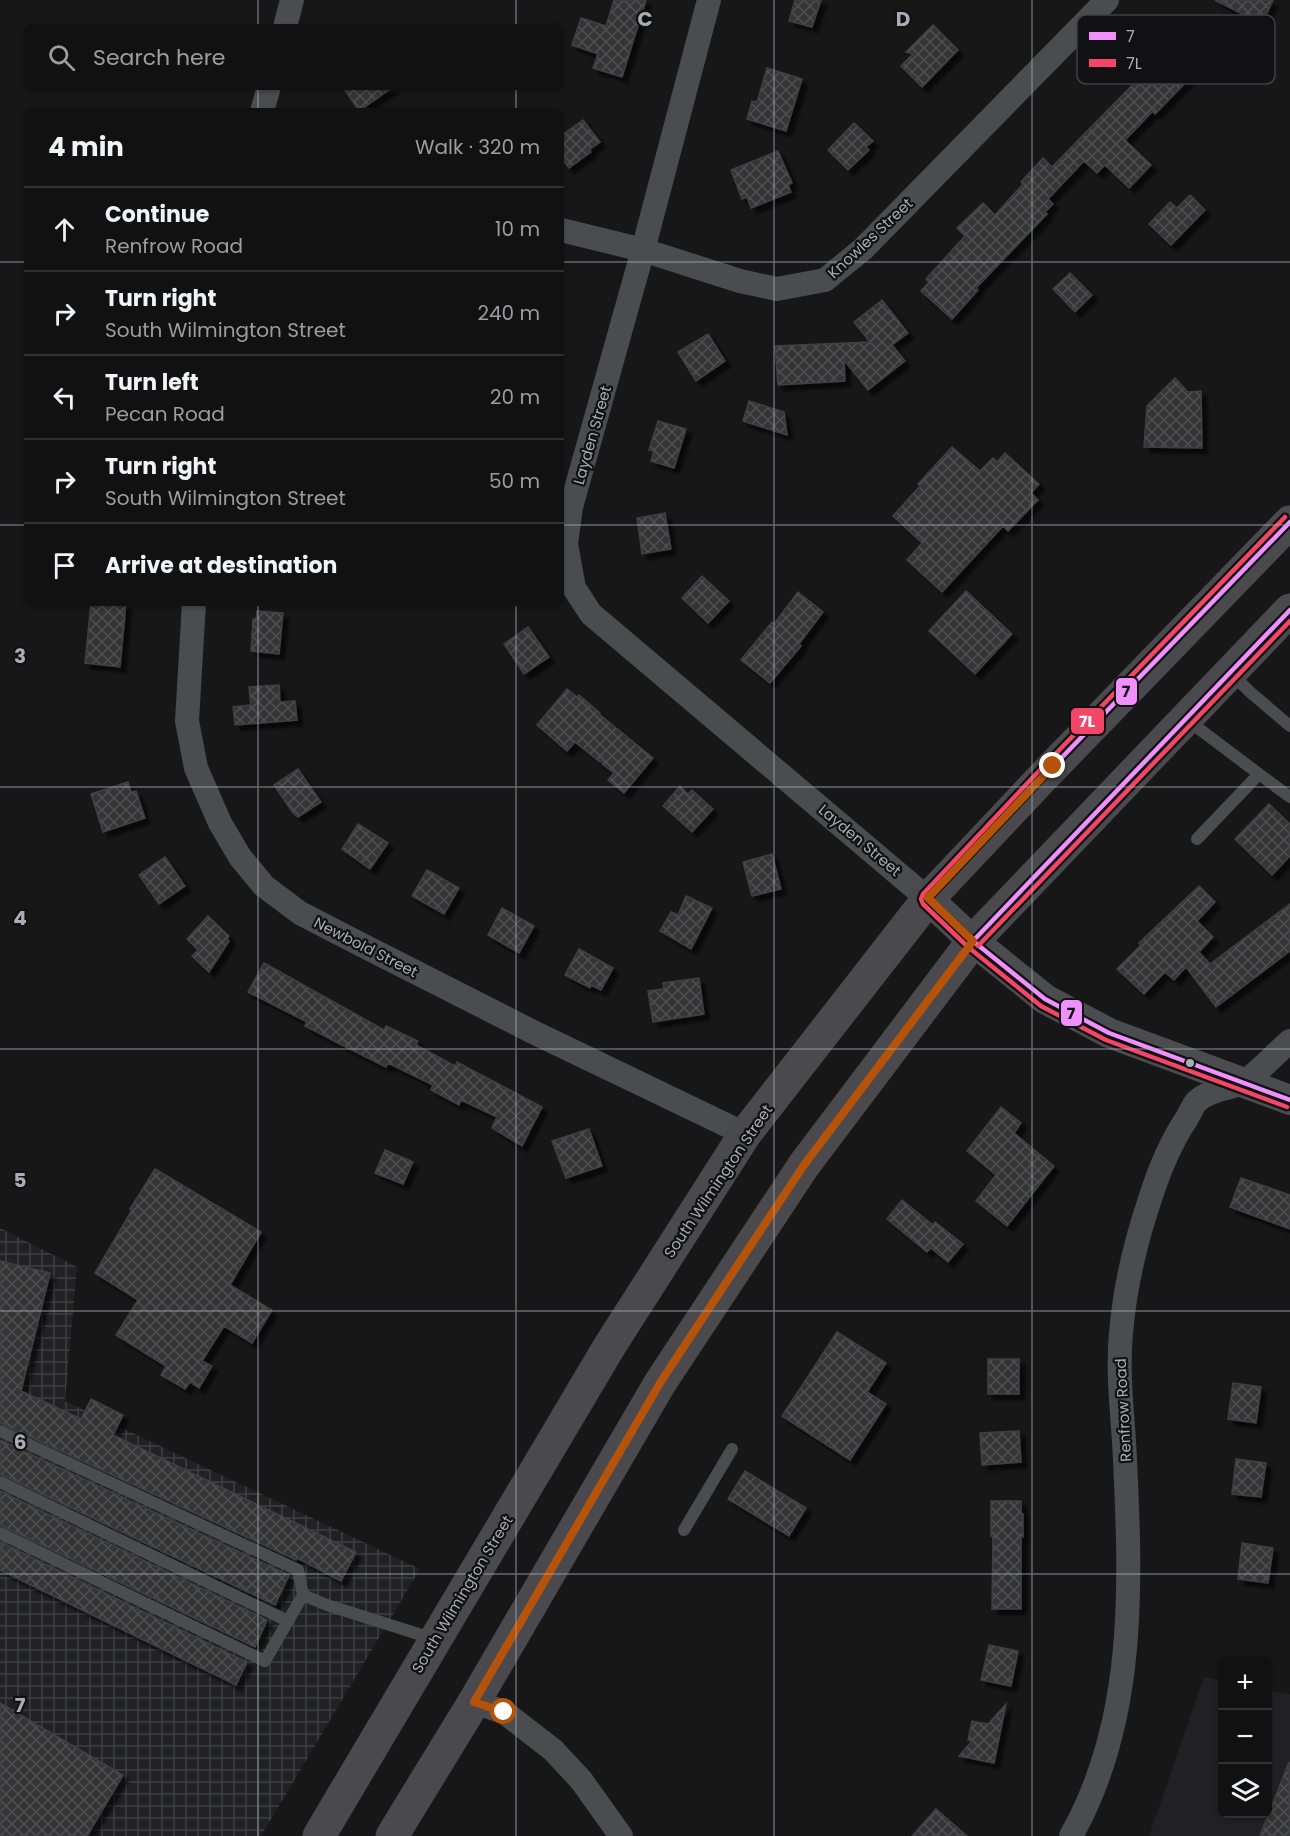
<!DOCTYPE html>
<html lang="en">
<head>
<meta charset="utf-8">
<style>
	:root { --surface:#111; --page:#1e1f1f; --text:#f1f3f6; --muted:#9c9d9f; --line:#303131 }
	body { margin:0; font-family:Poppins,sans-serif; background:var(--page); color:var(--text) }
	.controls { position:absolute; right:18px; bottom:18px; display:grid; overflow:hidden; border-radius:9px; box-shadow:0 2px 4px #0004 }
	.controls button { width:54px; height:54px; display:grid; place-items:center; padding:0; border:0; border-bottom:2px solid var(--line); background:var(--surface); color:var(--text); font:30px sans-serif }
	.stop { position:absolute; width:18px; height:18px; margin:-14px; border:4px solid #b45309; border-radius:50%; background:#fff }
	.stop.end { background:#b45309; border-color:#fff; box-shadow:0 2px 6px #0008 }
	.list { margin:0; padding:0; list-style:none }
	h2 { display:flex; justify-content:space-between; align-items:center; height:78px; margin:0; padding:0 24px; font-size:26px }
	h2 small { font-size:20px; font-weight:400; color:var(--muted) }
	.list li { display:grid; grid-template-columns:39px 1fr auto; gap:18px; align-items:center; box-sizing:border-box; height:84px; padding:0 24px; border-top:2px solid var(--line) }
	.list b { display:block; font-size:22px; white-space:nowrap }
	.list p { margin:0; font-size:20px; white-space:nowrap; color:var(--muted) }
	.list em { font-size:20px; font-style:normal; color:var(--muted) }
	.icon { flex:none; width:33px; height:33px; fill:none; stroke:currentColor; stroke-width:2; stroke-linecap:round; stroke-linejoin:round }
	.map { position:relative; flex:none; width:1290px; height:1836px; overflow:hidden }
	.search { position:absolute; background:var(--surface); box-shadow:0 2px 4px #0004; left:24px; top:24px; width:540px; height:66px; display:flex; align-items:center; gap:15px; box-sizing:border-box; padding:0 21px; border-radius:9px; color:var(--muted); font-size:22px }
	.panel { position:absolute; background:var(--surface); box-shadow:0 2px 4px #0004; left:24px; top:108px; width:540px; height:498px; border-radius:9px }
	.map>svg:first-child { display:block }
	.built { fill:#212123 }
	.industrial { fill:url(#industrial-grid) }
	.building { fill:url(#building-cross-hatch); stroke:#3f4043; stroke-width:1.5; filter:url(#shadow) }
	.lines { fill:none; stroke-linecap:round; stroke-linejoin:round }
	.service { stroke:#4b4c50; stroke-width:12 }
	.minor { stroke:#4b4c50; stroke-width:24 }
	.tertiary { stroke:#4b4c50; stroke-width:30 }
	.secondary { stroke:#4a4a4e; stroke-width:33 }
	.bus-1-casing { stroke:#111113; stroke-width:9 }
	.bus-2-casing { stroke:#111113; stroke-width:9 }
	.bus-1 { stroke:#ef90fd; stroke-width:4.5 }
	.bus-2 { stroke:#f34667; stroke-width:4.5 }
	.route { stroke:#b45309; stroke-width:8 }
	.grid { fill:none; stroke:#a8adb8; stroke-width:1.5; stroke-opacity:0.55 }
	.bus-dot { fill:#a8adb8; stroke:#111113; stroke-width:2 }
	.labels { text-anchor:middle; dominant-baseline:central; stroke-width:4.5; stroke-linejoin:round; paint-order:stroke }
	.street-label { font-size:15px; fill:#a8adb8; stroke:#111113 }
	.key { fill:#111113; stroke:#3e4045; stroke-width:1.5 }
	.key-label { font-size:16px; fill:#a8adb8 }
	.grid-label { font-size:20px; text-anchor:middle; font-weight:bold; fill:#a8adb8; stroke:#111113; stroke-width:4.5; stroke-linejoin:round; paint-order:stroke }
	.line-badge { stroke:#111113; stroke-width:2 }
	.badge-label { font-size:16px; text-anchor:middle; font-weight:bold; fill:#fff }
	.pale-badge-label { font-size:16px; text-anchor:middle; font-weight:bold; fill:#111 }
</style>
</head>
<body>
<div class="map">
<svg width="1290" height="1836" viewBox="0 0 1290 1836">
	<defs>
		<pattern id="industrial-grid" width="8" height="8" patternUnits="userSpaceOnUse" patternTransform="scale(1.5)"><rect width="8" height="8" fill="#212123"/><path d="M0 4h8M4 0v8" fill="none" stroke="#3e3f41"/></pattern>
		<pattern id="building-cross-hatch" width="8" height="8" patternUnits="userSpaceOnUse" patternTransform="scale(1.5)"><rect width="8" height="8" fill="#353536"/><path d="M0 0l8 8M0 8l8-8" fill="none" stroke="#4f5051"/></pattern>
		<filter id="shadow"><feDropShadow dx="5.5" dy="5.5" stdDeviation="1.5" flood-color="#0009"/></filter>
	</defs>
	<rect width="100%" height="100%" fill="#171717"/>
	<!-- built -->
	<path class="built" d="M1204,1677L1222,1681V1814H1268V1690L1290,1694V1836H1149Z"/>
	<!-- industrial -->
	<path class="industrial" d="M0,1228L77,1267L65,1401L420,1569L261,1836H0Z"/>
	<!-- building -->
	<path class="building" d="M614,0H646L622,77L593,68L598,54L572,45L581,18L606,26Z
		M795,0H821L812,27L789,21Z
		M1215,0H1273L1262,24Z
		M1196,16L1224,43L1155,114L1153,111L1125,140L1151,165L1129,188L1105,165L1097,173L1084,161L1048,199L1053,204L1045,212L1047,214L976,288L978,290L952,319L921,291L929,282L926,279L965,236L957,228L983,203L995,215L1023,184L1021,182L1043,158L1052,167L1150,67L1151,69L1180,39L1177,36Z
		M933,25L958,50L922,87L901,66L913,54L906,52Z
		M767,68L802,79L786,131L747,119L752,101L757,102Z
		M343,87H393L359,111Z
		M583,120L600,142L589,150L591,152L569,168L561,158V136Z
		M854,123L873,141L866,147L869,150L848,170L828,150Z
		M778,151L792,183L788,185L791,192L751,208L747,197L742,199L731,170Z
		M1190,195L1205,210L1171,245L1149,224L1170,202L1177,208Z
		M1070,273L1092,295L1075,312L1053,289Z
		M882,300L908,333L892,345L905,361L868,390L844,360L845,381L778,385L775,346L870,342L854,322Z
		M708,334L725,361L696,381L678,352Z
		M1175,378L1188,392L1201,391L1202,448L1144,447L1147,406Z
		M749,401L784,412L787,435L743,421Z
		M658,421L686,429L674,468L651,461L654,451L649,450Z
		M952,447L980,471L993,458L997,462L1005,453L1039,484L1031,493L1038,500L1008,531L1003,526L942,592L907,560L922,543L893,516L920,486L918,484Z
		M665,513L671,549L642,554L637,518Z
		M702,576L729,601L708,623L682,598Z
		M966,591L1012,634L975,674L929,631Z
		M798,592L823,612L799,644L801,646L770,683L741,660L772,622L774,624Z
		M91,603H126L120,667L85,663Z
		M257,611L283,613L279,654L251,651L253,619H256Z
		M528,627L549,657L524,674L504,644Z
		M279,685L280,702L295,701L297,720L235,725L233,707L251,705L249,687Z
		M567,689L577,697L579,695L600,713L599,714L653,758L624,793L608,780L614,773L602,764L604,759L600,762L575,742L567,751L537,725Z
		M298,769L321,802L298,817L293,813L274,785Z
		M128,782L131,792L136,791L145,818L103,832L91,794Z
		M680,786L688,794L692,790L713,809L692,832L663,806Z
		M1269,804L1290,824V856L1272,875L1235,839Z
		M358,824L388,843L370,869L342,849Z
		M772,854L781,889L752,896L743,862Z
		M165,857L185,886L159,904L139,875Z
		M427,870L459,888L444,914L412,896Z
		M1199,886L1215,902L1197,921L1213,937L1199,952L1210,964L1290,904V951L1216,1007L1186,967L1174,980L1165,972L1144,994L1117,969L1141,945L1139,943Z
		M686,896L712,908L691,949L660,931L671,912L678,915Z
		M502,908L534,926L519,953L488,935Z
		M208,916L229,936L227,939L229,941L209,972L192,956L198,950L187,939Z
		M579,949L613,968L601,990L591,985L590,988L565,975Z
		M264,963L384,1030L386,1026L418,1041L416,1045L455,1066L457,1062L542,1107L522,1146L492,1128L497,1117L461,1100L459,1105L431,1090L433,1085L388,1063L386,1067L340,1044L305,1026L307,1022L248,992Z
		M699,978L704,1014L653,1022L648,991L664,989L663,983Z
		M1001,1107L1021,1123L1014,1133L1054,1166L1007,1226L976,1201L996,1175L967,1151Z
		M589,1129L602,1166L566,1178L552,1141Z
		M385,1150L413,1162L403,1184L375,1173Z
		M155,1169L261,1232L230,1285L272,1310L252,1343L224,1326L202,1361L212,1366L199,1388L190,1382L185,1389L161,1375L166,1366L116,1335L138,1300L95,1273L132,1210L130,1209Z
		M1241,1178L1290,1195V1229L1230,1207Z
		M902,1200L933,1225L935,1222L963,1244L948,1262L931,1248L927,1252L887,1219Z
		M0,1261L50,1273L21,1391L81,1419L91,1399L123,1415L113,1435L356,1552L341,1581L297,1558L296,1560L0,1423Z
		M837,1332L886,1363L867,1392L886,1404L850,1460L782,1416Z
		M988,1359H1019V1394H988Z
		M1233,1383L1261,1387L1256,1423L1228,1419Z
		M1019,1431L1021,1462L982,1465L980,1433Z
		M0,1440L289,1575L275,1605L0,1474Z
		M1236,1459L1266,1463L1261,1497L1232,1494Z
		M745,1471L806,1508L789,1536L728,1499Z
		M0,1491L267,1620L255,1647L0,1525Z
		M991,1501H1021V1513L1023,1514V1537H1021V1609H992L993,1536H991Z
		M0,1542L247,1662L236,1685L0,1570Z
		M1242,1543L1273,1548L1268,1583L1238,1579Z
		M989,1645L1018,1651L1011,1686L981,1680Z
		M0,1703L123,1775L87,1836H0Z
		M1006,1704L994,1763L959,1756L972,1741L968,1740L972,1721L988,1724Z
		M1289,1762L1290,1836H1260Z
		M936,1809L967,1836H912Z"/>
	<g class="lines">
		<!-- service -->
		<path class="service" d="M1231,673L1250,692L1290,726
			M1186,719L1259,774L1197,839
			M1259,774L1290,797
			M0,1431L298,1570L303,1595
			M0,1482L288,1621
			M684,1530L732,1449
			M0,1533L265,1661L303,1595L327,1605L434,1639"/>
		<!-- minor -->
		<path class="minor" d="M709,0L643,250L571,507L566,544L574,588L591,614L928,899
			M285,27L292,0
			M262,111L269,87
			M561,230L643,250L740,281L777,289L825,280L863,249L1107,0
			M194,603L187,721L196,768L220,823L240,857L264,886L300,913L358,943L533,1032L745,1134
			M474,1702L504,1712L553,1750L581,1780L621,1836
			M1071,1836C1136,1721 1131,1587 1125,1459C1123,1417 1117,1375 1121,1333C1125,1285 1136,1240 1151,1196C1160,1168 1171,1142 1187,1118C1190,1113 1193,1106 1196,1102C1208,1090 1228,1089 1242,1083C1254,1077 1278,1051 1290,1041"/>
		<!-- tertiary -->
		<path class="tertiary" d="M928,899L973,941L1045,999L1109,1033L1290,1100"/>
		<!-- secondary -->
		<path class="secondary" d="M319,1836L609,1347L745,1134L928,899L1042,778L1290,522
			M392,1836L474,1702L660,1383L804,1165L973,941L1290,610"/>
		<defs>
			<path id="bus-1" d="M1290,522L1042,778L928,899L973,941L1045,999L1109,1033L1290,1100
				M973,941L1290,610"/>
			<path id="bus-2" d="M1285,517L1037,773L923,894L921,899L923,904L968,947L1041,1006L1106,1040L1287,1107
				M978,946L1290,621"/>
		</defs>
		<!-- bus-1 casing -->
		<use href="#bus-1" class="bus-1-casing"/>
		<!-- bus-2 casing -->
		<use href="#bus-2" class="bus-2-casing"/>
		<!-- bus-1 -->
		<use href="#bus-1" class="bus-1"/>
		<!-- bus-2 -->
		<use href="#bus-2" class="bus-2"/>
	</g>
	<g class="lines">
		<!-- route -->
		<path class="route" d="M504,1712L474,1702L660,1383L735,1269L804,1165L973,941L928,898L1053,766"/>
	</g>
	<!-- grid -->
	<path class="grid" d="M258,0V27M516,0V27M774,0V1836M1032,0V1836M258,87V111M516,87V111M0,262H27M561,262H1290M0,525H27M561,525H1290M258,603V1836M516,603V1836M0,787H1290M0,1049H1290M0,1311H1290M0,1574H1290"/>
	<!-- markers -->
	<circle class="bus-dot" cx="1190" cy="1063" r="5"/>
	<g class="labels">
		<!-- street labels -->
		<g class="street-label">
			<text transform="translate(870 238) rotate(-43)">Knowles Street</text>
			<text transform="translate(592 435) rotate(-74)">Layden Street</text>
			<text transform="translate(860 840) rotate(40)">Layden Street</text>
			<text transform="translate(366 947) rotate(27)">Newbold Street</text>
			<text transform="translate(718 1181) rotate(-56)">South Wilmington Street</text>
			<text transform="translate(1123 1410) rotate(-93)">Renfrow Road</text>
			<text transform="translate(462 1594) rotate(-59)">South Wilmington Street</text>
		</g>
	</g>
	<!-- legend -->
	<rect x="1077" y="15" width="198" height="69" rx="9" class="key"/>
	<rect x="1089" y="32" width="27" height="8" fill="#ef90fd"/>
	<rect x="1089" y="59" width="27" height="8" fill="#f34667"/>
	<g class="key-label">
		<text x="1126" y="42">7</text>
		<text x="1126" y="69">7L</text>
	</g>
	<g class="grid-label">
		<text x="645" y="26">C</text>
		<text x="903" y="26">D</text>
		<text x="20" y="663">3</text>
		<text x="20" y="925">4</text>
		<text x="20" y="1187">5</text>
		<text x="20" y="1449">6</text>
		<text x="20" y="1712">7</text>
	</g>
	<g class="line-badge">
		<rect x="1115" y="677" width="23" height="29" rx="6" fill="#ef90fd"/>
		<rect x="1070" y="707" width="35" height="28" rx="6" fill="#f34667"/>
		<rect x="1060" y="999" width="23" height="28" rx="6" fill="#ef90fd"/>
	</g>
	<g class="badge-label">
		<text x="1087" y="727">7L</text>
	</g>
	<g class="pale-badge-label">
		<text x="1126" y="697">7</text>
		<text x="1071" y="1019">7</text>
	</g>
</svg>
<div class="controls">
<button>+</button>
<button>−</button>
<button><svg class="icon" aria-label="layers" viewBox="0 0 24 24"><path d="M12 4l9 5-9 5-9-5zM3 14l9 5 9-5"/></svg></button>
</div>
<div class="stop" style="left:504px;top:1712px"></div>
<div class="stop end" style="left:1053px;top:766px"></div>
<div class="search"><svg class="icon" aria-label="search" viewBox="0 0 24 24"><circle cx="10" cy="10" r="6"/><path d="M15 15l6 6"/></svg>Search here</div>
<section class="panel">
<h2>4 min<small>Walk · 320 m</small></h2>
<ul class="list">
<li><svg class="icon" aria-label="ahead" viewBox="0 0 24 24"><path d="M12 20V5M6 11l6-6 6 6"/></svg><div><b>Continue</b><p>Renfrow Road</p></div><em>10 m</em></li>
<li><svg class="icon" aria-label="right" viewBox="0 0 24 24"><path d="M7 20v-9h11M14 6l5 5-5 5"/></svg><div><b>Turn right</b><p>South Wilmington Street</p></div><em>240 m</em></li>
<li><svg class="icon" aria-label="left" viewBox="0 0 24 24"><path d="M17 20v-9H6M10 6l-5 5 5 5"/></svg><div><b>Turn left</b><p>Pecan Road</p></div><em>20 m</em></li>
<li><svg class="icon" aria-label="right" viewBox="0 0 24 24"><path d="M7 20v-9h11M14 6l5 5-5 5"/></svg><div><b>Turn right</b><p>South Wilmington Street</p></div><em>50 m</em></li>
<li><svg class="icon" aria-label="arrive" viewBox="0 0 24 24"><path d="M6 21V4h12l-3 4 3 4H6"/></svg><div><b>Arrive at destination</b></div></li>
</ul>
</section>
</div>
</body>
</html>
